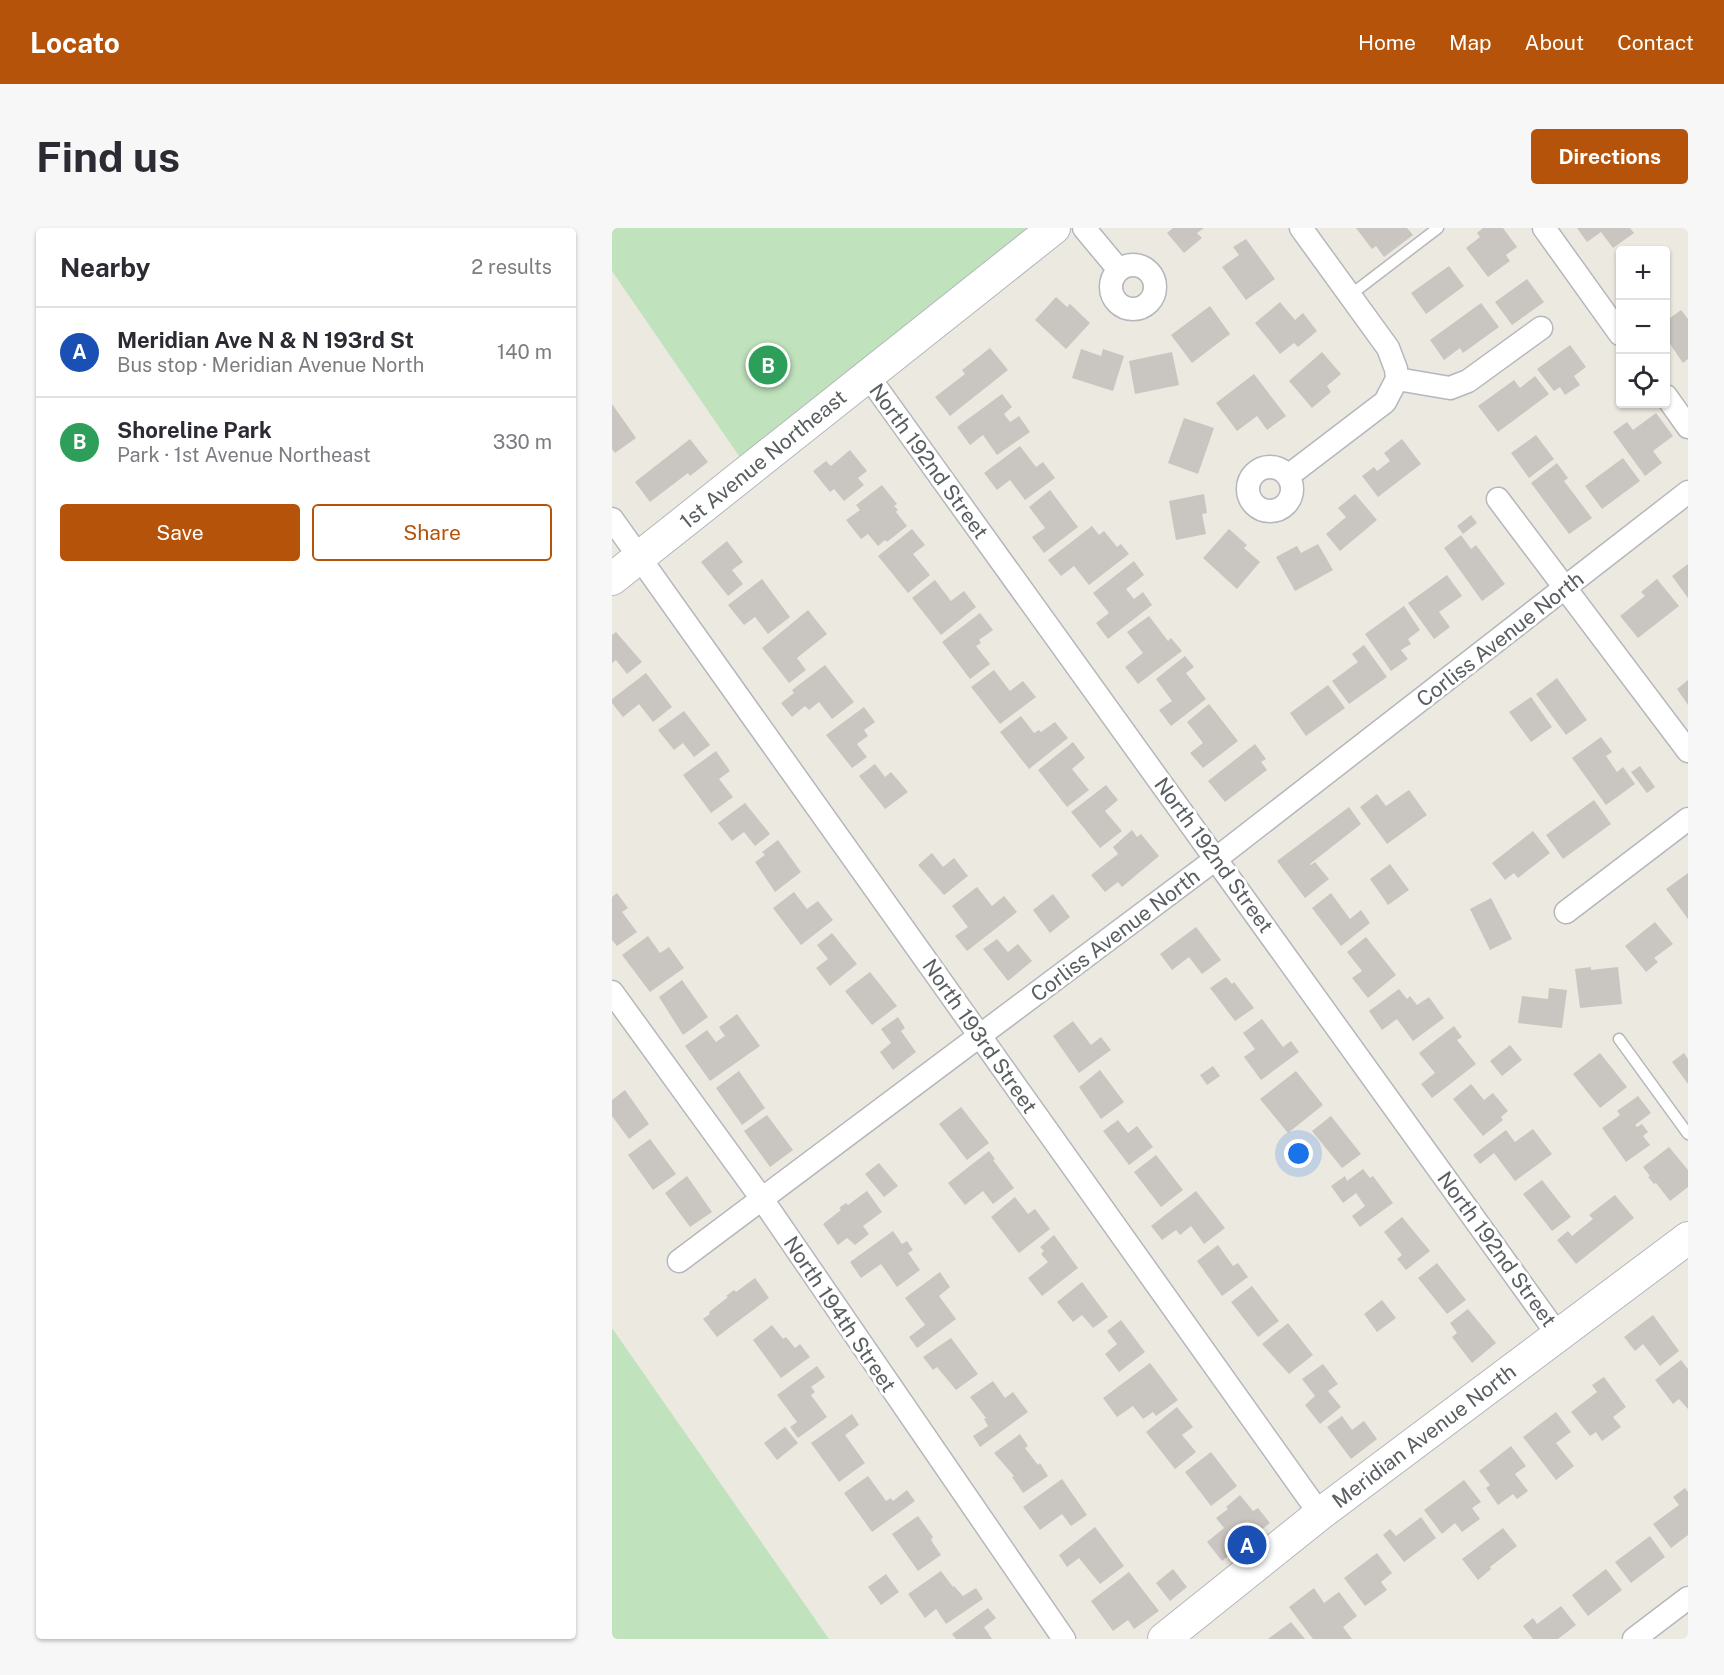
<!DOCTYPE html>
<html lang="en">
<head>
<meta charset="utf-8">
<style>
	:root { --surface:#fff; --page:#f7f7f7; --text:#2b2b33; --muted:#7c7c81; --line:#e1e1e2; --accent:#b45309 }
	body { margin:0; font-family:"Public Sans",sans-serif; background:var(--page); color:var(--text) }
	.controls { position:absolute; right:18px; top:18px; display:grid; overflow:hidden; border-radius:6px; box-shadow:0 2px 4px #0004 }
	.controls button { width:54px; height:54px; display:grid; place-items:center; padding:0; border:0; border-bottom:2px solid var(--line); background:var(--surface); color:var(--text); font:30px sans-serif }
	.you { position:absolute; left:687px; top:926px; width:21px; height:21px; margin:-15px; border:4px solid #fff; border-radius:50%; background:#1a73e8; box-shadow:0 0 0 9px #1a73e833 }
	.badge { display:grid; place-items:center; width:39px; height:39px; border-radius:50%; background:var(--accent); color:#fff; font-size:20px; font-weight:700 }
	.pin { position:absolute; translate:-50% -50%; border:3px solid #fff; box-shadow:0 2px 6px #0006 }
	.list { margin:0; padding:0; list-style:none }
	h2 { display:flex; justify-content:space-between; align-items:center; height:78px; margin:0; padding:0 24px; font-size:26px }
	h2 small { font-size:20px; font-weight:400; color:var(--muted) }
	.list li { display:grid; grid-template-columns:39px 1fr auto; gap:18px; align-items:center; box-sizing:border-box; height:90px; padding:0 24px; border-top:2px solid var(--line) }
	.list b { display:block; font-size:22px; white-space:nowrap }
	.list p { margin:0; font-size:20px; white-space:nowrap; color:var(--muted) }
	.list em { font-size:20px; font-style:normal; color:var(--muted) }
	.actions { display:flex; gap:12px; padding:18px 24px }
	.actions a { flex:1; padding:14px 0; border:2px solid var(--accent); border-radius:6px; text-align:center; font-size:21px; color:var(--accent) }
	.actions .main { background:var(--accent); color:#fff }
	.icon { flex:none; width:33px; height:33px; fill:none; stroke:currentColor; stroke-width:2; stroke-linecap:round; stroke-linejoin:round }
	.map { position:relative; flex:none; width:1076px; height:1411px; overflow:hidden; border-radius:6px }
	header { display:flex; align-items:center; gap:36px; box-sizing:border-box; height:84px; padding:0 30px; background:var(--accent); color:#fff }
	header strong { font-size:28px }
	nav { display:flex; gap:33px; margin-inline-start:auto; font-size:21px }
	.intro { display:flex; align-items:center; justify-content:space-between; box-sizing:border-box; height:144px; padding:0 36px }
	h1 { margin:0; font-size:42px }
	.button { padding:15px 27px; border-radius:6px; background:var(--accent); color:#fff; font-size:21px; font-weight:700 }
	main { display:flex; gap:36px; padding:0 36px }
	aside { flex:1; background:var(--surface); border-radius:6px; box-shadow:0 2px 4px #0004 }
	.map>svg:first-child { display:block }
	.green { fill:#c0e3bd }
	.building { fill:#c9c5c0 }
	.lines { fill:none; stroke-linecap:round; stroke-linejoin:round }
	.lane-casing { stroke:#b4b7bb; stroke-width:13 }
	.street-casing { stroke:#b4b7bb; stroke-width:25 }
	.secondary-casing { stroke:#b3b7bb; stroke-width:34 }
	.lane { stroke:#fff; stroke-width:10 }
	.street { stroke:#fff; stroke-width:22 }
	.secondary { stroke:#fff; stroke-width:32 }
	.labels { text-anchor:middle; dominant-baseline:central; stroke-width:6; stroke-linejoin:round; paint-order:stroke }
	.street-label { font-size:21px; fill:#595e61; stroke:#fff }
</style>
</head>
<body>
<header>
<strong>Locato</strong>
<nav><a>Home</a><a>Map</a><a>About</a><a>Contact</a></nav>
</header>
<div class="intro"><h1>Find us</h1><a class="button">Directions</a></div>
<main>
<aside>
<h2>Nearby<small>2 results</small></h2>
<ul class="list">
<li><span class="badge" style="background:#1a4fb4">A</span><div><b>Meridian Ave N &amp; N 193rd St</b><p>Bus stop · Meridian Avenue North</p></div><em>140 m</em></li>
<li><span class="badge" style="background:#2e9e5b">B</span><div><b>Shoreline Park</b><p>Park · 1st Avenue Northeast</p></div><em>330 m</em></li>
</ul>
<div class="actions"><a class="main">Save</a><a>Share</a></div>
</aside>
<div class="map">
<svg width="1076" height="1411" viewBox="0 0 1076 1411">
	<rect width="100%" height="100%" fill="#ece9e1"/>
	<!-- green -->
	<path class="green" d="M0,0H422L129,231L0,43Z
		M0,1100L217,1411H0Z"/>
	<!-- building -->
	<path class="building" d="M561,0H592L585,5L590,10L572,25L555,5Z
		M744,0H795L801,7L772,29L764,18L760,21Z
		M871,0H891L905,19L894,27L898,33L876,49L854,20L868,9L865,5Z
		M965,0H1018L1022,5L1001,20L989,4L975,14Z
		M634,11L663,51L634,72L610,39L627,27L621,19Z
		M837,38L852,58L814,86L799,65Z
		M915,51L932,74L900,97L883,74Z
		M444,69L455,79L458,76L478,95L454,121L423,92Z
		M668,74L683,92L691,85L705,103L686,119L682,115L668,126L643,95Z
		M869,75L887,99L851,125L848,120L832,132L818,112Z
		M598,78L618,106L580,135L559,107Z
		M1069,82L1076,91V131L1071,135L1058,116L1054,119V93Z
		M958,117L974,139L962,148L968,157L953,167L948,159L942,163L925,141Z
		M378,120L396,142L338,188L323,169L353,146L350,142Z
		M469,121L489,128L491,121L512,128L501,163L460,150Z
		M560,124L567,157L523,166L517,133Z
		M710,124L729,146L715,158L719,164L700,180L677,153Z
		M642,146L674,188L655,202L645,188L625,203L604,175Z
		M923,148L937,166L886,204L866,178L902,152L908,160Z
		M390,166L400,179L392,186L398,194L407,188L418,204L385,227L371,207L358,217L345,199Z
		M0,176L24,210L3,225L0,221Z
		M1044,185L1061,208L1041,223L1050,235L1033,248L1001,204L1015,194L1021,202Z
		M572,190L602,200L586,246L556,235Z
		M924,207L942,231L917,250L899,225Z
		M78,211L96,234L78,248L76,245L38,274L23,254Z
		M790,211L809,236L766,269L750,248L762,239L765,243L778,233L772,225Z
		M408,218L424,239L431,234L443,250L413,272L398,252L385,262L372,245Z
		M238,222L255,243L246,250L252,257L232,273L222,261L218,264L201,243L214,233L219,238Z
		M1011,230L1028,253L990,281L973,258Z
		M945,235L956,250L952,253L980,290L957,306L919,255Z
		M270,257L285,276L282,278L286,282L284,284L295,298L275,314L273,312L266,318L256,306L249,311L234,292L248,282L244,277Z
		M438,262L466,299L432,325L420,309L433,300L417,279Z
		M592,266L595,285L590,286L594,306L564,312L557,273Z
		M743,266L765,292L728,323L714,306L734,289L726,280Z
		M859,287L865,295L851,306L845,298Z
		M480,298L487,307L492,303L505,319L509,316L517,326L477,357L462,338L449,348L436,332Z
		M300,301L313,317L301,326L318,347L296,365L266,328Z
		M617,301L635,317L632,320L648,334L625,361L591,330Z
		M849,307L859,321L864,317L893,356L870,373L832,320Z
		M115,313L131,334L120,342L131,356L116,368L89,334Z
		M706,316L721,342L683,363L664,329L685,318L689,325Z
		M522,333L532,347L514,361L522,371L531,364L540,377L496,411L484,395L497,385L481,365Z
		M1076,336V370L1060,348Z
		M835,347L850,368L827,384L838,399L822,411L796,375Z
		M150,351L178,389L156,406L143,389L132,397L116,377Z
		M1045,351L1067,378L1026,410L1008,388L1033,368L1029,364Z
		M323,352L339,373L352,363L364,379L329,407L300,370Z
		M792,378L808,402L796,411L799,416L789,422L796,431L779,443L753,406Z
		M196,382L215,406L185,430L194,442L177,455L150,420Z
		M368,385L381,402L367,412L369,415L364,418L378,436L358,451L330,414Z
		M537,388L556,413L559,410L570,423L526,456L513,439L531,425L515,404Z
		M4,404L30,434L15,446L4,432L0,435V407Z
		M752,417L775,449L737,476L720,453L746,434L740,426Z
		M573,428L582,439L574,445L594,471L559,498L547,482L560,473L544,451Z
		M213,437L242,474L220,491L207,474L197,482L193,478L180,489L169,475L182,465L180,462Z
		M382,442L398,463L411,453L424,469L388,496L359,459Z
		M34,445L60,479L41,494L27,476L11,489L0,475V471Z
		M945,450L975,492L954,507L924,466Z
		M1076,452V477L1065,461Z
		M716,457L733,480L694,508L678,485Z
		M919,469L940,499L919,514L897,484Z
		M597,476L626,513L591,540L578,525L591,515L575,494Z
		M252,479L263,494L252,502L256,508L245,516L255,529L240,540L214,507Z
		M72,483L98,517L82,529L71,515L62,522L46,502Z
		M409,488L422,505L427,502L429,504L443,494L456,510L417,541L388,504Z
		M989,509L1000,524L994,528L1005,544L1011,539L1023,556L994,577L960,530Z
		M461,514L473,530L460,541L477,562L455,579L426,542Z
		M643,516L654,531L649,534L655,542L613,574L596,553Z
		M104,523L118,543L107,551L121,569L99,585L71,547Z
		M263,536L273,549L279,544L296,564L273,581L247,548Z
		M1028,538L1043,559L1035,565L1019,544Z
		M494,557L506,572L493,583L510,603L488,620L459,584Z
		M797,562L815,587L775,616L748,579L765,566L774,578Z
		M982,572L999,596L951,631L934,607Z
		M133,575L158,606L143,618L132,604L120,613L106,595Z
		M737,579L749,596L698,636L699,637L703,634L717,651L693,670L665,633Z
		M520,602L525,609L529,606L547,628L510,659L506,654L493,664L479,647L506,626L501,619Z
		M921,603L938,625L906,650L902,645L893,652L880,635Z
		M166,612L189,644L163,664L143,634L153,627L150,624Z
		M320,625L331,639L342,630L356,648L332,667L306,637Z
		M778,636L797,662L776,677L758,651Z
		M1076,645V691L1054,661Z
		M365,659L380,678L392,668L405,684L355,723L343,708L356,699L340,678Z
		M182,664L195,681L206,673L221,692L189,717L161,680Z
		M5,665L16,680L10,684L25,704L5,718L0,712V669Z
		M719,665L738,691L749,682L758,695L729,718L700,680Z
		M441,666L458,689L438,705L421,682Z
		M879,670L900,711L878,722L858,681Z
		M1043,694L1061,716L1042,730L1046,734L1034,744L1013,718Z
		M584,699L609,732L590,746L577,729L560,742L548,726Z
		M220,705L245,736L218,758L204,740L216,731L205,717Z
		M36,708L48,725L57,719L72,740L38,764L10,727Z
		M754,709L784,747L756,770L740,750L750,743L735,724Z
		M385,711L396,724L406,716L420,733L396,753L371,721Z
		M979,739V742L1006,739L1010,776L968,780L963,741Z
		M258,744L285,778L260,797L233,763Z
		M614,749L620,756L622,754L642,780L623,793L598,760Z
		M70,752L96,789L71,807L47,769Z
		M937,760L955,762L950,800L906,795L910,768L936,771Z
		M787,761L795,771L798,768L805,777L817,769L832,790L801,813L785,791L770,802L757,783Z
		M125,786L148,818L98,853L73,818L95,802L104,814L113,808L107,799Z
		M286,789L293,800L289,803L304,824L281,842L268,824L279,815L269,801Z
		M650,791L671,819L679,813L687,824L649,852L632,829L643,821L631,805Z
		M461,793L479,817L489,809L499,822L467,845L441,808Z
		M842,798L850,809L845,812L864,836L820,870L809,856L823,845L807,825Z
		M898,817L910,832L890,848L878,833Z
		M988,825L1015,859L988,880L961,846Z
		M1072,825L1076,831V856L1060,834Z
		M601,838L608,848L595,857L588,847Z
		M488,842L512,874L489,891L467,859Z
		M127,843L153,880L130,897L104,860Z
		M684,843L711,877L676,905L648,871Z
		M859,856L872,872L881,865L896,883L889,889L891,892L871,908L841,871Z
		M13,862L37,896L17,911L0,888V872Z
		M1026,868L1039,885L1023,897L1025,899L1030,896L1036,904L1031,908L1038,917L1014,934L990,900L1008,887L1005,883Z
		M349,879L377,915L355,932L327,896Z
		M155,887L181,922L158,939L132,903Z
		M719,888L749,926L730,940L700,903Z
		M506,892L516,905L525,898L541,919L517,937L491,903Z
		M921,901L940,926L903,953L882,925L868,936L861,927L894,902L903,914Z
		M38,911L64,946L41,962L16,927Z
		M1057,919L1076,942V959L1058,973L1044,955L1042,956L1036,949L1038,948L1031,939Z
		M377,923L383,931L381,932L402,960L381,976L371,963L353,977L336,955Z
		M544,927L571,962L549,979L522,944Z
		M267,935L286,958L272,969L253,946Z
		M751,941L758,950L761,948L781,975L748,999L740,988L753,978L744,965L731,975L719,958L733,948L735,953Z
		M75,948L100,984L78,999L53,965Z
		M930,952L959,989L940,1003L911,966Z
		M255,963L270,984L251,998L257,1006L243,1017L235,1010L226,1017L211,996L229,982L227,980L234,975L236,977Z
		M584,963L613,1000L592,1016L579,998L568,1007L564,1002L550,1012L539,998Z
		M1003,967L1022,990L964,1036L945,1012L956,1003L960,1008L981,991L977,987Z
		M403,969L416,986L423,981L438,1001L407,1025L379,989Z
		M790,989L818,1023L794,1042L785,1031L790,1027L772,1004Z
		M281,1003L290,1016L295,1013L301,1022L296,1025L308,1042L285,1059L269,1036L249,1050L238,1034Z
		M442,1007L466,1040L430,1068L416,1050L436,1034L429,1026L432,1023L428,1019Z
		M606,1017L621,1038L626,1035L636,1049L610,1068L585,1033Z
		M825,1035L854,1072L835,1086L806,1050Z
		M328,1044L338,1059L327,1068L344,1091L305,1120L297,1109L313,1097L293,1070Z
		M143,1050L157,1070L105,1109L91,1091L98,1086L97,1084L116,1069L114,1068L122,1062L124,1064Z
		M470,1054L496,1089L481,1100L470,1087L461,1094L445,1074Z
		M640,1058L667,1093L646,1109L619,1074Z
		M770,1072L784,1090L765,1104L752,1086Z
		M856,1081L884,1115L860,1135L840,1109L845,1105L838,1095Z
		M1041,1087L1067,1123L1048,1138L1031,1116L1023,1123L1012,1109Z
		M509,1092L533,1124L507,1144L493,1126L505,1116L495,1103Z
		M676,1095L701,1127L677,1146L650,1116Z
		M160,1097L171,1111L174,1109L183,1120L188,1116L198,1129L169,1150L141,1112Z
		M339,1110L366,1146L344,1162L325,1139L321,1142L311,1129Z
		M1069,1132L1076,1141V1181L1067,1171L1061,1176L1043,1152Z
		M538,1135L566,1172L544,1188L541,1184L531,1191L521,1178L505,1189L491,1170Z
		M711,1136L726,1156L716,1163L729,1179L708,1196L693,1177L703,1168L690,1151Z
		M205,1138L213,1149L199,1159L203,1164L199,1167L215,1189L186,1210L178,1199L185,1194L165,1167Z
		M992,1149L1014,1179L1001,1189L1009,1199L990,1213L984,1204L978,1208L959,1184L985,1164L980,1157Z
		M381,1153L393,1170L401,1164L416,1184L368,1219L361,1208L376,1198L372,1191L374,1190L358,1169Z
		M565,1179L581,1199L570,1207L584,1224L563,1241L534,1204Z
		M944,1184L959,1204L944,1215L962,1238L944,1252L911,1209Z
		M240,1186L247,1197L233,1207L253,1235L227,1254L199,1215Z
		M730,1188L740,1202L752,1193L765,1211L739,1231L715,1199Z
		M173,1199L186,1215L165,1232L152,1215Z
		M408,1206L416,1218L413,1220L426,1237L428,1235L436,1248L411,1265L400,1249L402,1248L382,1225Z
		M899,1218L914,1238L903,1246L916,1263L905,1271L901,1266L886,1277L874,1260L878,1257L867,1243Z
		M599,1224L625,1258L599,1278L573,1244Z
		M256,1248L274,1273L279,1270L281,1273L295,1262L303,1273L260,1304L232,1265Z
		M450,1251L475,1287L459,1298L450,1286L428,1302L411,1279Z
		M852,1252L869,1274L860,1280L868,1291L850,1304L843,1295L830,1306L812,1282Z
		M1073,1260L1076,1264V1307L1059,1320L1041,1296L1067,1277L1061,1269Z
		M628,1267L641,1283L646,1280L658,1295L610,1333L595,1314L612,1300L604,1290L616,1281L614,1279Z
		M306,1288L321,1309L319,1312L329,1327L306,1343L280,1306Z
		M809,1289L824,1310L792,1334L771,1307L778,1301L784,1308Z
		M483,1299L512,1338L488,1356L467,1330L455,1339L447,1327Z
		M891,1300L905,1318L878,1339L879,1341L866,1352L850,1331Z
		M1038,1308L1053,1329L1019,1355L1003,1334Z
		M765,1325L780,1345L769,1354L775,1362L753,1378L732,1350Z
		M561,1341L575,1359L558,1373L544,1355Z
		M994,1341L1010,1362L976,1388L960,1367Z
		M329,1343L341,1359L342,1358L351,1368L364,1360L371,1371L334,1396L324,1381L313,1390L296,1366Z
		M517,1344L547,1383L522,1401L516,1392L501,1403L479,1373Z
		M274,1346L287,1364L269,1377L256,1359Z
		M702,1360L712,1375L727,1364L745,1388L731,1399L740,1411H701L677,1379Z
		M949,1378L964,1397L946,1411H921L911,1398L921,1390L925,1396Z
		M376,1380L384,1390L372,1399L380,1411H344L340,1406Z
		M679,1394L693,1411H656Z"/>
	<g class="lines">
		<defs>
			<path id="lane" d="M737,68L826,0
				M1007,811L1076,906"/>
			<path id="street" d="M472,0L507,42
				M689,0L776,120L784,141L785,151L838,160L856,153L929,100
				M932,0L1008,106
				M499 59a22 22 0 1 1 44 0a22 22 0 1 1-44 0Z
				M256,148L946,1107
				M1054,168L1076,199
				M636 261a22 22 0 1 1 44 0a22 22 0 1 1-44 0Z
				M676,248L773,174L785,151
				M886,271L1076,523
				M0,291L708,1286
				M954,684L1076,591
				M0,764L150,971L452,1411
				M67,1033L605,630L1076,264
				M1022,1411L1076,1370"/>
			<path id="secondary" d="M0,351L442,0
				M552,1411L708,1286L1076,1010"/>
		</defs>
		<!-- lane casing -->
		<use href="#lane" class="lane-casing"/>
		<!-- street casing -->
		<use href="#street" class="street-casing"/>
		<!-- secondary casing -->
		<use href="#secondary" class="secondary-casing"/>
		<!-- lane -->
		<use href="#lane" class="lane"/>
		<!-- street -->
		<use href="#street" class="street"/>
		<!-- secondary -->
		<use href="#secondary" class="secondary"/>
	</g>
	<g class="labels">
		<!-- street labels -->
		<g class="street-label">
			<text transform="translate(151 231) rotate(-39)">1st Avenue Northeast</text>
			<text transform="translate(317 233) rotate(54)">North 192nd Street</text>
			<text transform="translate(888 411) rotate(-38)">Corliss Avenue North</text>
			<text transform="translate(602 627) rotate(54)">North 192nd Street</text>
			<text transform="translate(503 707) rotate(-37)">Corliss Avenue North</text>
			<text transform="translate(368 808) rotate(55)">North 193rd Street</text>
			<text transform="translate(885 1021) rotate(54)">North 192nd Street</text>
			<text transform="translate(228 1086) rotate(56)">North 194th Street</text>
			<text transform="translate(812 1208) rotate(-37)">Meridian Avenue North</text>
		</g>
	</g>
</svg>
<div class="controls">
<button>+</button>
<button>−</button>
<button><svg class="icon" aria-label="locate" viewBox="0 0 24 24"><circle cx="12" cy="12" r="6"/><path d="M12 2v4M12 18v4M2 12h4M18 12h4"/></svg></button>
</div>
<div class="you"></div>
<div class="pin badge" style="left:635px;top:1317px;background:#1a4fb4">A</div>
<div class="pin badge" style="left:156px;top:137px;background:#2e9e5b">B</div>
</div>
</main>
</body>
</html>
